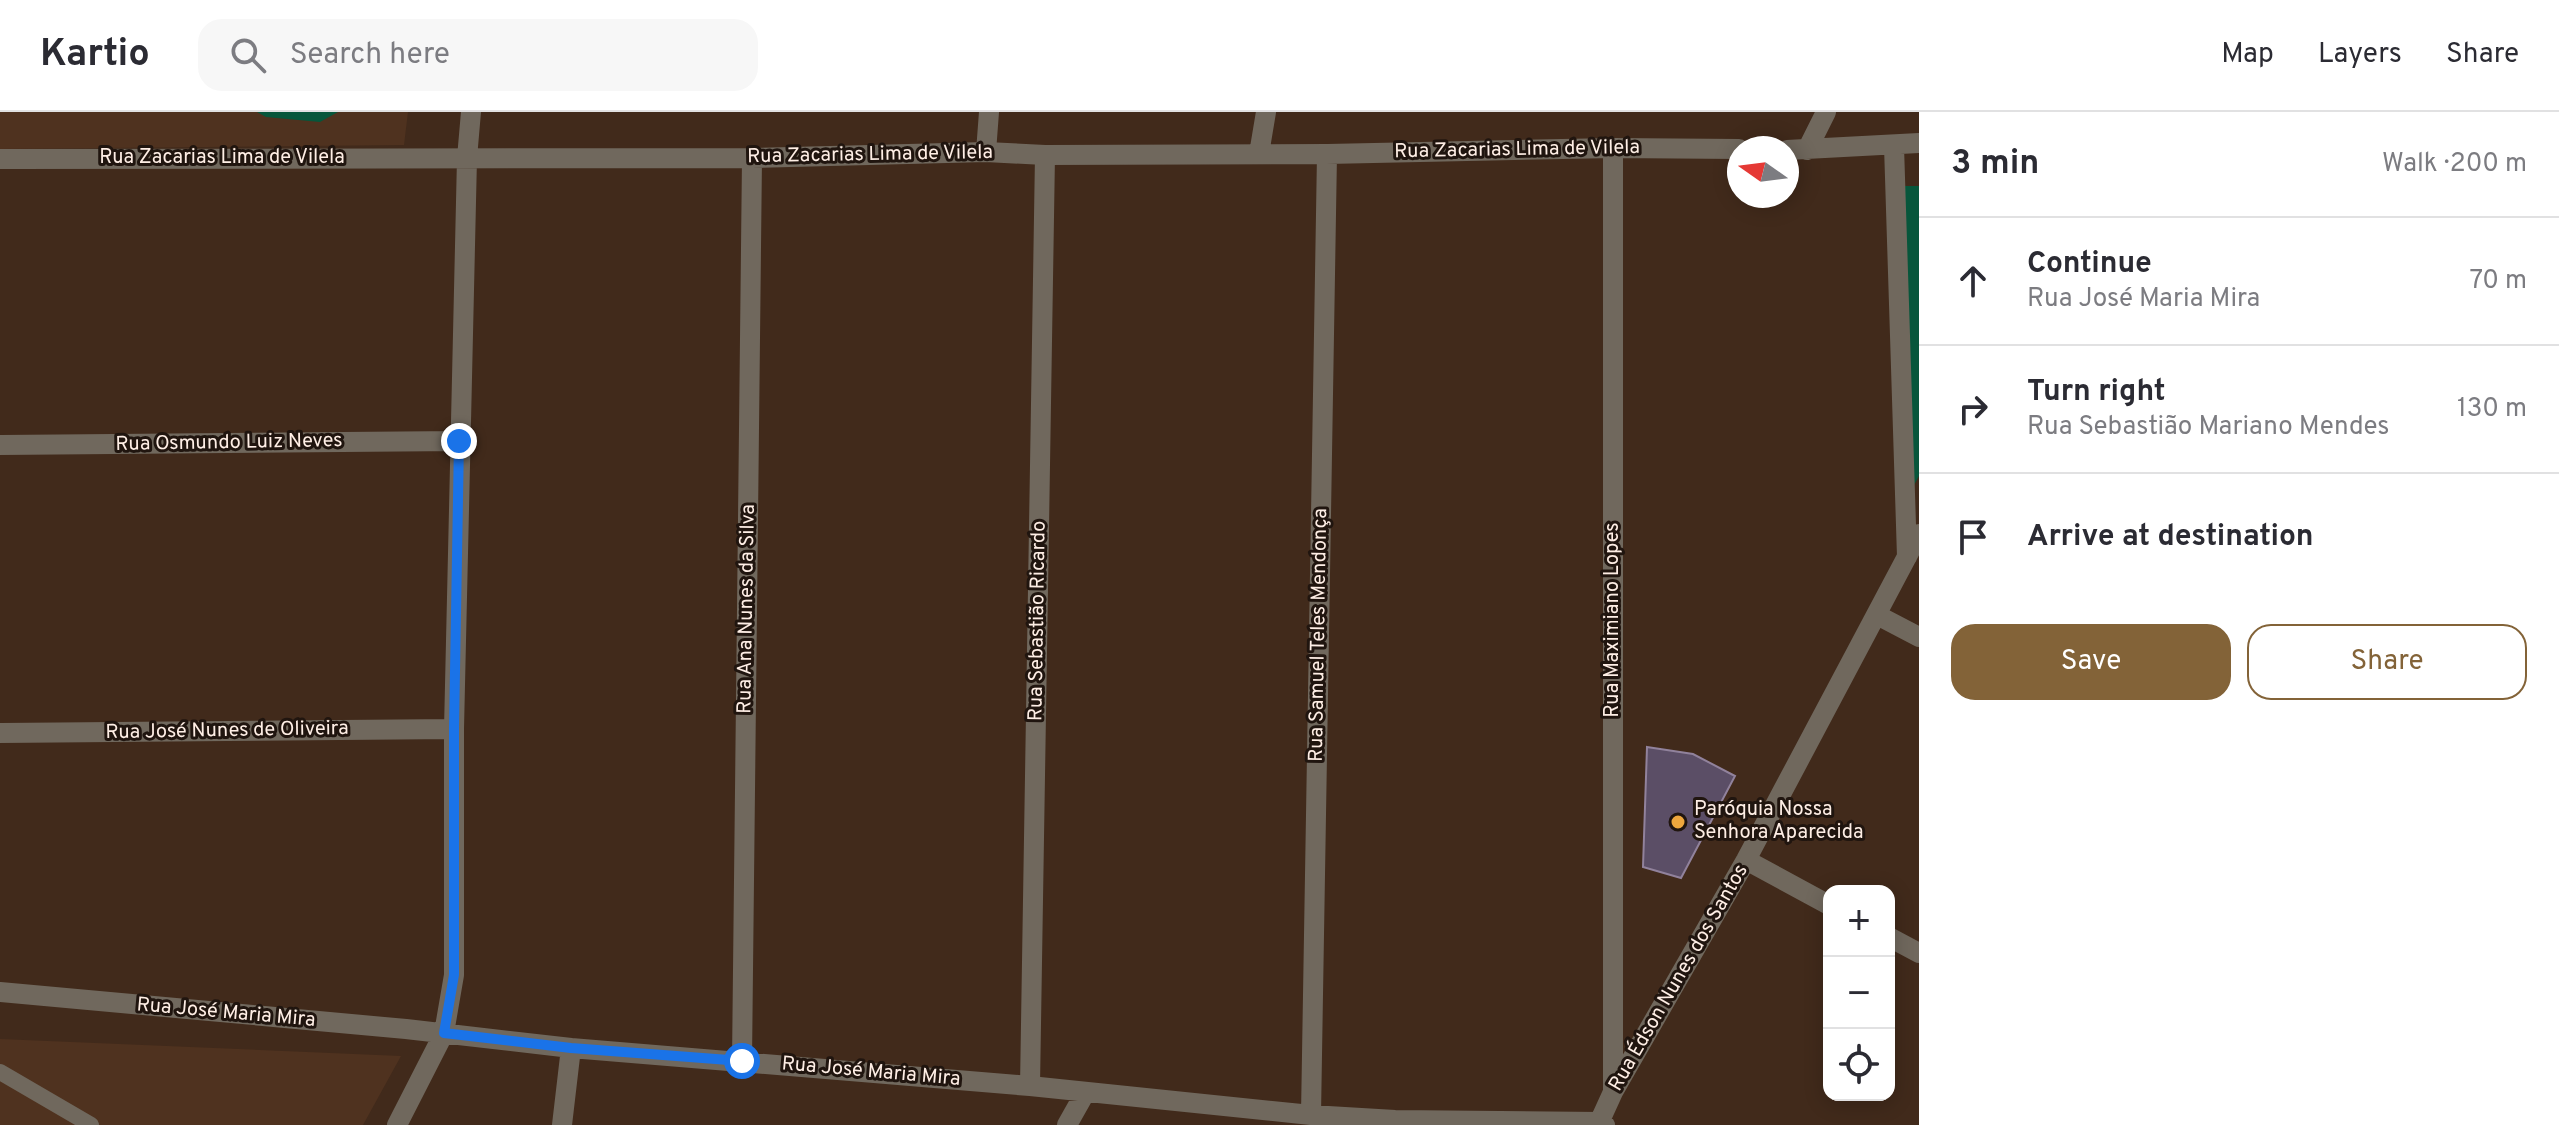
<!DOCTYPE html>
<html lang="en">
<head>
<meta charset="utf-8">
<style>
	:root { --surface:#fff; --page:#f7f7f7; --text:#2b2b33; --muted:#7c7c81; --line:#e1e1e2; --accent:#836338 }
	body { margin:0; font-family:Overpass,sans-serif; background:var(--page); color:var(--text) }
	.controls { position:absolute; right:24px; bottom:24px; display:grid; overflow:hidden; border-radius:16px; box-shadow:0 4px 20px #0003 }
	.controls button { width:72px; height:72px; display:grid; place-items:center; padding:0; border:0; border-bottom:2px solid var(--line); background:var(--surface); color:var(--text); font:40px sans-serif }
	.compass { position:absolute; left:1727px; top:24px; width:72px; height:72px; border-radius:50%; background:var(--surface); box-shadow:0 4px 20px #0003; rotate:284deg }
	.stop { position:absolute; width:24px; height:24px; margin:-18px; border:6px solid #1a73e8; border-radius:50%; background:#fff }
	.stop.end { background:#1a73e8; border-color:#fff; box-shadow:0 2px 8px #0008 }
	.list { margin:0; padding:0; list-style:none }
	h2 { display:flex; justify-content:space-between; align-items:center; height:104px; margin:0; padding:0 32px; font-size:34px }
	h2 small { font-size:26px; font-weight:400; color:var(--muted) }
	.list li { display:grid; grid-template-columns:52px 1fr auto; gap:24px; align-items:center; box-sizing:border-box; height:128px; padding:0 32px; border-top:2px solid var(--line) }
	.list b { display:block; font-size:30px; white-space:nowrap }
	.list p { margin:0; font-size:26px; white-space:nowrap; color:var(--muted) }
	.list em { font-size:26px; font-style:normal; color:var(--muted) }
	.actions { display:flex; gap:16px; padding:24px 32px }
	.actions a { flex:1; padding:18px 0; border:2px solid var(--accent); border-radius:24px; text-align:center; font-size:28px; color:var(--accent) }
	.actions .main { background:var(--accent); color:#fff }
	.icon { flex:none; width:44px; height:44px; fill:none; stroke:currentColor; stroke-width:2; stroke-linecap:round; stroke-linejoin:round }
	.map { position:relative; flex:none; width:1919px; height:1013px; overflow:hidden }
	header { display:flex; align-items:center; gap:48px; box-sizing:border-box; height:112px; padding:0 40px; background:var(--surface); border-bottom:2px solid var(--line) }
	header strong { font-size:38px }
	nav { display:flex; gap:44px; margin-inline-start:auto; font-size:28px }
	.search { width:560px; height:72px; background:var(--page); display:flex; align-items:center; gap:20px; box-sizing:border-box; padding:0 28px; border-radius:24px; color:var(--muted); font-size:30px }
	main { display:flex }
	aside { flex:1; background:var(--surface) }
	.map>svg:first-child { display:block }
	.built { fill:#4f321f }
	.green { fill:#07563b }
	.building { fill:#5b4e66; stroke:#91829c; stroke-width:2 }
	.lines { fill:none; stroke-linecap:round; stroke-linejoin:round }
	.service { stroke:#70685d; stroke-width:16 }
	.minor { stroke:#70685d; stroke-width:20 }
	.route { stroke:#1a73e8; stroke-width:10 }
	.poi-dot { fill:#eea73d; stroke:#20150f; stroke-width:3 }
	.labels { text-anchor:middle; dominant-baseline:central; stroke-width:6; stroke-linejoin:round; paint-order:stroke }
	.street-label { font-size:20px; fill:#feeee5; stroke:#20150f }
	.poi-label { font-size:20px; fill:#feeee5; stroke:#20150f; text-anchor:start }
</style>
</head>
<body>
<header>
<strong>Kartio</strong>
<div class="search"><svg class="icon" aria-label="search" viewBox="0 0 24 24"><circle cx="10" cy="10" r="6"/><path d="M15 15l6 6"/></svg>Search here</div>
<nav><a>Map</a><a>Layers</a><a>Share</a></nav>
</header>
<main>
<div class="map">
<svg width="1919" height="1013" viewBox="0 0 1919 1013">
	<rect width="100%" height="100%" fill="#412a1b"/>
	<!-- built -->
	<path class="built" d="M0,0H408L404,33L0,37Z
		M0,927L401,944L363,1013H0Z"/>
	<!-- green -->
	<path class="green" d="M257,0H338L320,10L266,5Z
		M1902,74H1919V364L1913,375Z"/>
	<!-- building -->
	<path class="building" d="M1647,635L1693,642L1735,664L1681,766L1643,755Z"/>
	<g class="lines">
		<!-- service -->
		<path class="service" d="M0,960L91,1013"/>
		<!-- minor -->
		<path class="minor" d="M1894,34L1907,445
			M1613,36V980
			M1787,38L1919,31
			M1807,38L1826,0
			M986,40L989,0
			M1259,42L1266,0
			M0,47L752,46L986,40L1045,43L1327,42L1613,36L1739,37
			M0,333L459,329
			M1877,503L1919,525
			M0,621L454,617
			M1746,748L1829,793
			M1889,825L1919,841
			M0,880L406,917L571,936L1030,974L1311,1003L1395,1008L1600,1010L1605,1013
			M742,949L752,46
			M1030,974L1045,43
			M1311,1003L1327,42
			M397,1013L444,921L454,863V617L467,46L471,0
			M562,1013L571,936
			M1067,1013L1085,981
			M1598,1013L1613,980L1746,748L1919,422"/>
	</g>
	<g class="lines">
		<!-- route -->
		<path class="route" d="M459,329L454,617V863L444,921L571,936L742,949"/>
	</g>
	<!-- markers -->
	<circle class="poi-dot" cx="1678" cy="710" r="8"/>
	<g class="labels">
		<!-- street labels -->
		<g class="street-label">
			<text transform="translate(1517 38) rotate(-1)">Rua Zacarias Lima de Vilela</text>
			<text transform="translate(870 43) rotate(-1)">Rua Zacarias Lima de Vilela</text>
			<text x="222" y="46">Rua Zacarias Lima de Vilela</text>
			<text transform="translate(229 331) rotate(-1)">Rua Osmundo Luiz Neves</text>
			<text transform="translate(747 497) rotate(-89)">Rua Ana Nunes da Silva</text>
			<text transform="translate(1613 508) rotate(-90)">Rua Maximiano Lopes</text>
			<text transform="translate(1038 509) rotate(-89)">Rua Sebastião Ricardo</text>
			<text transform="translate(1319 523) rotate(-89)">Rua Samuel Teles Mendonça</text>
			<text transform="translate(227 619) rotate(-1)">Rua José Nunes de Oliveira</text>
			<text transform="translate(1679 866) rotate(-60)">Rua Édson Nunes dos Santos</text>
			<text transform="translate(226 901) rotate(5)">Rua José Maria Mira</text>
			<text transform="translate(871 960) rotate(5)">Rua José Maria Mira</text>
		</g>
		<!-- poi labels -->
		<g class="poi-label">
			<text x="1694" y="698">Paróquia Nossa<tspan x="1694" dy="23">Senhora Aparecida</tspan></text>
		</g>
	</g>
</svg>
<div class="controls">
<button>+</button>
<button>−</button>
<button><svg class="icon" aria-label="locate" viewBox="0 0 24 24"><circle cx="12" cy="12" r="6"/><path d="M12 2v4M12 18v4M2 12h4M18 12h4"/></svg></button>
</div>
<svg class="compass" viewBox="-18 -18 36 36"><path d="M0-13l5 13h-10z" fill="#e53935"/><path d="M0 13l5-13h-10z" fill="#7c7c81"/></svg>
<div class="stop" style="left:742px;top:949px"></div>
<div class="stop end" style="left:459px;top:329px"></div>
</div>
<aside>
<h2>3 min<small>Walk · 200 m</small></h2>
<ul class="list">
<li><svg class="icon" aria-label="ahead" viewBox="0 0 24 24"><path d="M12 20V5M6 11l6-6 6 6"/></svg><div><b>Continue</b><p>Rua José Maria Mira</p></div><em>70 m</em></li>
<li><svg class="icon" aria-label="right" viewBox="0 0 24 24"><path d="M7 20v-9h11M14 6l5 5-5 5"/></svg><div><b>Turn right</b><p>Rua Sebastião Mariano Mendes</p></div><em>130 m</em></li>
<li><svg class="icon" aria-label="arrive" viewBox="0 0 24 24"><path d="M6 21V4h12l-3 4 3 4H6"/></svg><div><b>Arrive at destination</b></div></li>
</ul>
<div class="actions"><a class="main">Save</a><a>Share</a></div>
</aside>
</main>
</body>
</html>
